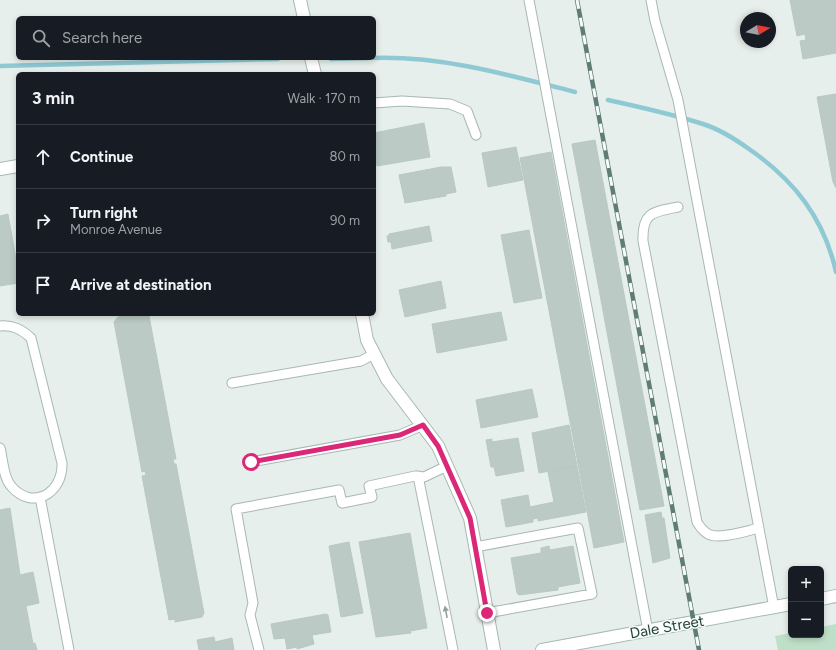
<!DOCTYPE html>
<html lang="en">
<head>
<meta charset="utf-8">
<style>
	:root { --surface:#171b24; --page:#242831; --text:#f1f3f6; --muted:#9ea1a6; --line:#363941 }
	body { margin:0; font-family:Figtree,sans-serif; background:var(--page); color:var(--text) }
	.controls { position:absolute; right:12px; bottom:12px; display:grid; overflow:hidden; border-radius:6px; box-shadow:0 2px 6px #0003 }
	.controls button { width:36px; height:36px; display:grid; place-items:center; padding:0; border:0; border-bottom:1px solid var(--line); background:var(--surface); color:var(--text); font:20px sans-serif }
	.compass { position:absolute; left:740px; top:12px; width:36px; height:36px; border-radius:50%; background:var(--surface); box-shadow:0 2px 6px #0003; rotate:80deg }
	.stop { position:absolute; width:12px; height:12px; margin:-9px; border:3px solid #db2777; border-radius:50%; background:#fff }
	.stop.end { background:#db2777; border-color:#fff; box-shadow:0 1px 4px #0008 }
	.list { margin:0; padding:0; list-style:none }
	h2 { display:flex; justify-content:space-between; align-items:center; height:52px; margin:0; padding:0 16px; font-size:17px }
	h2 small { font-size:13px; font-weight:400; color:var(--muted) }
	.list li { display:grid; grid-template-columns:26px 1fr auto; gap:12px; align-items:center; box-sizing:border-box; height:64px; padding:0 16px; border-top:1px solid var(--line) }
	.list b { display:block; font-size:15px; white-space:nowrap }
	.list p { margin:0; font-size:13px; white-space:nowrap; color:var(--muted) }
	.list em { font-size:13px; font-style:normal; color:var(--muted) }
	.icon { flex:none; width:22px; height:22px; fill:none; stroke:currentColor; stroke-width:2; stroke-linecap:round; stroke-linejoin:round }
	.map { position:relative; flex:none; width:836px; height:650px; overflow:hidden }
	.search { position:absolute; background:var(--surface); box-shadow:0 2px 6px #0003; left:16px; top:16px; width:360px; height:44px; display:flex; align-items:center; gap:10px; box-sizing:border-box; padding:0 14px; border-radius:6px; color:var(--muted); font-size:15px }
	.panel { position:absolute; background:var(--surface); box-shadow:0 2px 6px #0003; left:16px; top:72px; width:360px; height:244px; border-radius:6px }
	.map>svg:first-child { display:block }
	.green { fill:#bfe0c8 }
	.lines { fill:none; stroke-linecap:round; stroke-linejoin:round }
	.stream { stroke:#8ec9d4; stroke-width:4.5 }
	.building { fill:#bbcac4; stroke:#b8c9c2 }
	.lane-casing { stroke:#a8b8b2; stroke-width:11 }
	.street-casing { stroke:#a8b8b2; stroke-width:14 }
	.secondary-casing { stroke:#a4bbb3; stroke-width:14 }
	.lane { stroke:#fff; stroke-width:9 }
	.street { stroke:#fff; stroke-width:12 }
	.secondary { stroke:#fff; stroke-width:12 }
	.rail-casing { stroke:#5f7d75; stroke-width:4.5 }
	.rail { stroke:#f7fbf9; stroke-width:3; stroke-dasharray:9; stroke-linecap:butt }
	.oneway { fill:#92a09c }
	.route { stroke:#db2777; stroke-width:5 }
	.labels { text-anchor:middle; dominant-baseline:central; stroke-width:3; stroke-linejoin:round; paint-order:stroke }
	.street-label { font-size:15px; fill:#24423a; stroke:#f7fbf9 }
</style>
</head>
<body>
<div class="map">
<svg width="836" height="650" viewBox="0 0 836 650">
	<rect width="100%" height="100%" fill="#e6efeb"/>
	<!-- green -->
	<path class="green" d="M836,624V650H778L775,636L791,633V635H821V627Z"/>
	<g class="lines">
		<!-- stream -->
		<path class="stream" d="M374,58C443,56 509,75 575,92
			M331,59L368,58
			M0,66L278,59
			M608,100C640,107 672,114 703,124C719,129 735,139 749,149C794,180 824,218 836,272"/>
	</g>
	<!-- building -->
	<path class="building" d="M790,0H836V53L803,59L800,41L806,40L805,34L797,36Z
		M836,94V188L833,182L817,97Z
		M424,123L430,157L377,166L374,151V133Z
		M595,140L664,506L640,510L572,144Z
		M516,147L523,180L488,187L482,153Z
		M551,152L624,542L594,548L520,158Z
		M441,167H451L456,192L446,194V196L405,203L399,175Z
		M8,214L16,259H18V283L0,286V216Z
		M429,226L432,241L392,249L391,242H388L387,236H389V234Z
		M529,230L542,298L514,303L501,235Z
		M441,281L446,308L405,317L399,290Z
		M501,312L507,340L437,353L432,324Z
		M134,314H145L146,317L149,316L176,459H173L174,464H176L204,613L202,617L175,622V619L169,620L142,476L146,475L145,471L142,472L114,322L118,317Z
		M532,389L538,417L481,428L476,400Z
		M569,425L577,466L539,473L532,433Z
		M518,438L524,471L496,476L494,467H491L486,440L492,439V442Z
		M577,466L586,512L538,521V518L533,519V522L506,527L501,500L528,495L530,507L554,502L548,472Z
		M10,508L20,575L33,572L39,603L26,606L33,644L35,643L37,650H0V510Z
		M661,512L662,518H664L670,558L653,563L645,515Z
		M410,533L427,628L410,631L411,633L376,637L359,542Z
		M349,542L363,613L341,617L329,546Z
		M549,546L550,550L573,546L580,583L558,587V590L519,595L517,593L511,558L541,553V548Z
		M326,614L328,615L331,632L312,635L314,644L297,649V647L287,649L285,638L274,639L271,624Z
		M214,637L215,642L232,638L234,650H199L197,640Z"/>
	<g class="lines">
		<defs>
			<path id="lane" d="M529,0L648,631
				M651,0L655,21L678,100L774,608
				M374,103L402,101L450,104L467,111L476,135
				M678,207C653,212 642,212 643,241L697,522C700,527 703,531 708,534C719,540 746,531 759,528
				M0,326C13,325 21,329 31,338L62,463C63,494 32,511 11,486C3,477 3,459 0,448
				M232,383L361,361L374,354
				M251,462L400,435L423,425
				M418,476L453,650
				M40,497L69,650
				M475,547L578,528L592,594L487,613
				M259,650L250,615L253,603L236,509L339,490L342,503L372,497L369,486L415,476L424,477L447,466"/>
			<path id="street" d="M300,0L304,18
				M311,58L315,74
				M0,169L18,166
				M362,314L367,340L387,379L438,446L470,518L494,650"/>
			<path id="secondary" d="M821,599L836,596
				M542,650L791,604"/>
		</defs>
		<!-- lane casing -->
		<use href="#lane" class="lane-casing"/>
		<!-- street casing -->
		<use href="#street" class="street-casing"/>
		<!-- secondary casing -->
		<use href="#secondary" class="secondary-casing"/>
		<!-- lane -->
		<use href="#lane" class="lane"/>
		<!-- street -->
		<use href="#street" class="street"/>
		<!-- secondary -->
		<use href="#secondary" class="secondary"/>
		<defs>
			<path id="rail" d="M577,0L699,650"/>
		</defs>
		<!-- rail casing -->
		<use href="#rail" class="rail-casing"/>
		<!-- rail -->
		<use href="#rail" class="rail"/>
	</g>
	<!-- one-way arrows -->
	<defs><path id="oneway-solid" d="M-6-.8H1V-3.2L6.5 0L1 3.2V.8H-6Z"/></defs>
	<use class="oneway" href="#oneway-solid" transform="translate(446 612) rotate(-101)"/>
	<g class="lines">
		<!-- route -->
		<path class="route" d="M251,462L400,435L423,425L438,446L470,518L487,613"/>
	</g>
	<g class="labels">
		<!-- street labels -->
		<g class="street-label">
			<text transform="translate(667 627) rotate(-10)">Dale Street</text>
		</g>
	</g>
</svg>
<div class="controls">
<button>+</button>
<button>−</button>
</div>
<svg class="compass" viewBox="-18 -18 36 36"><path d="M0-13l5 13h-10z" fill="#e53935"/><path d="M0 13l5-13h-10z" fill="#9ea1a6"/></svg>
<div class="stop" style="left:251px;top:462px"></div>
<div class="stop end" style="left:487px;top:613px"></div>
<div class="search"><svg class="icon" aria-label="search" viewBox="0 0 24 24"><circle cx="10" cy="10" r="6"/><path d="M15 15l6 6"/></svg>Search here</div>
<section class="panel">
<h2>3 min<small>Walk · 170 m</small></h2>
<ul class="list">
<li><svg class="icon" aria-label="ahead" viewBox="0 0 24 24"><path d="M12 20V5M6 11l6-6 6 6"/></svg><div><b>Continue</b></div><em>80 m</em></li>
<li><svg class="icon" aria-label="right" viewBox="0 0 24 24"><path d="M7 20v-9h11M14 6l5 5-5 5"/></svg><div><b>Turn right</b><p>Monroe Avenue</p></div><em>90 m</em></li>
<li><svg class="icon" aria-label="arrive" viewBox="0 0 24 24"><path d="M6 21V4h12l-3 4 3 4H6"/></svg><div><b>Arrive at destination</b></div></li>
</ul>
</section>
</div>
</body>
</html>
